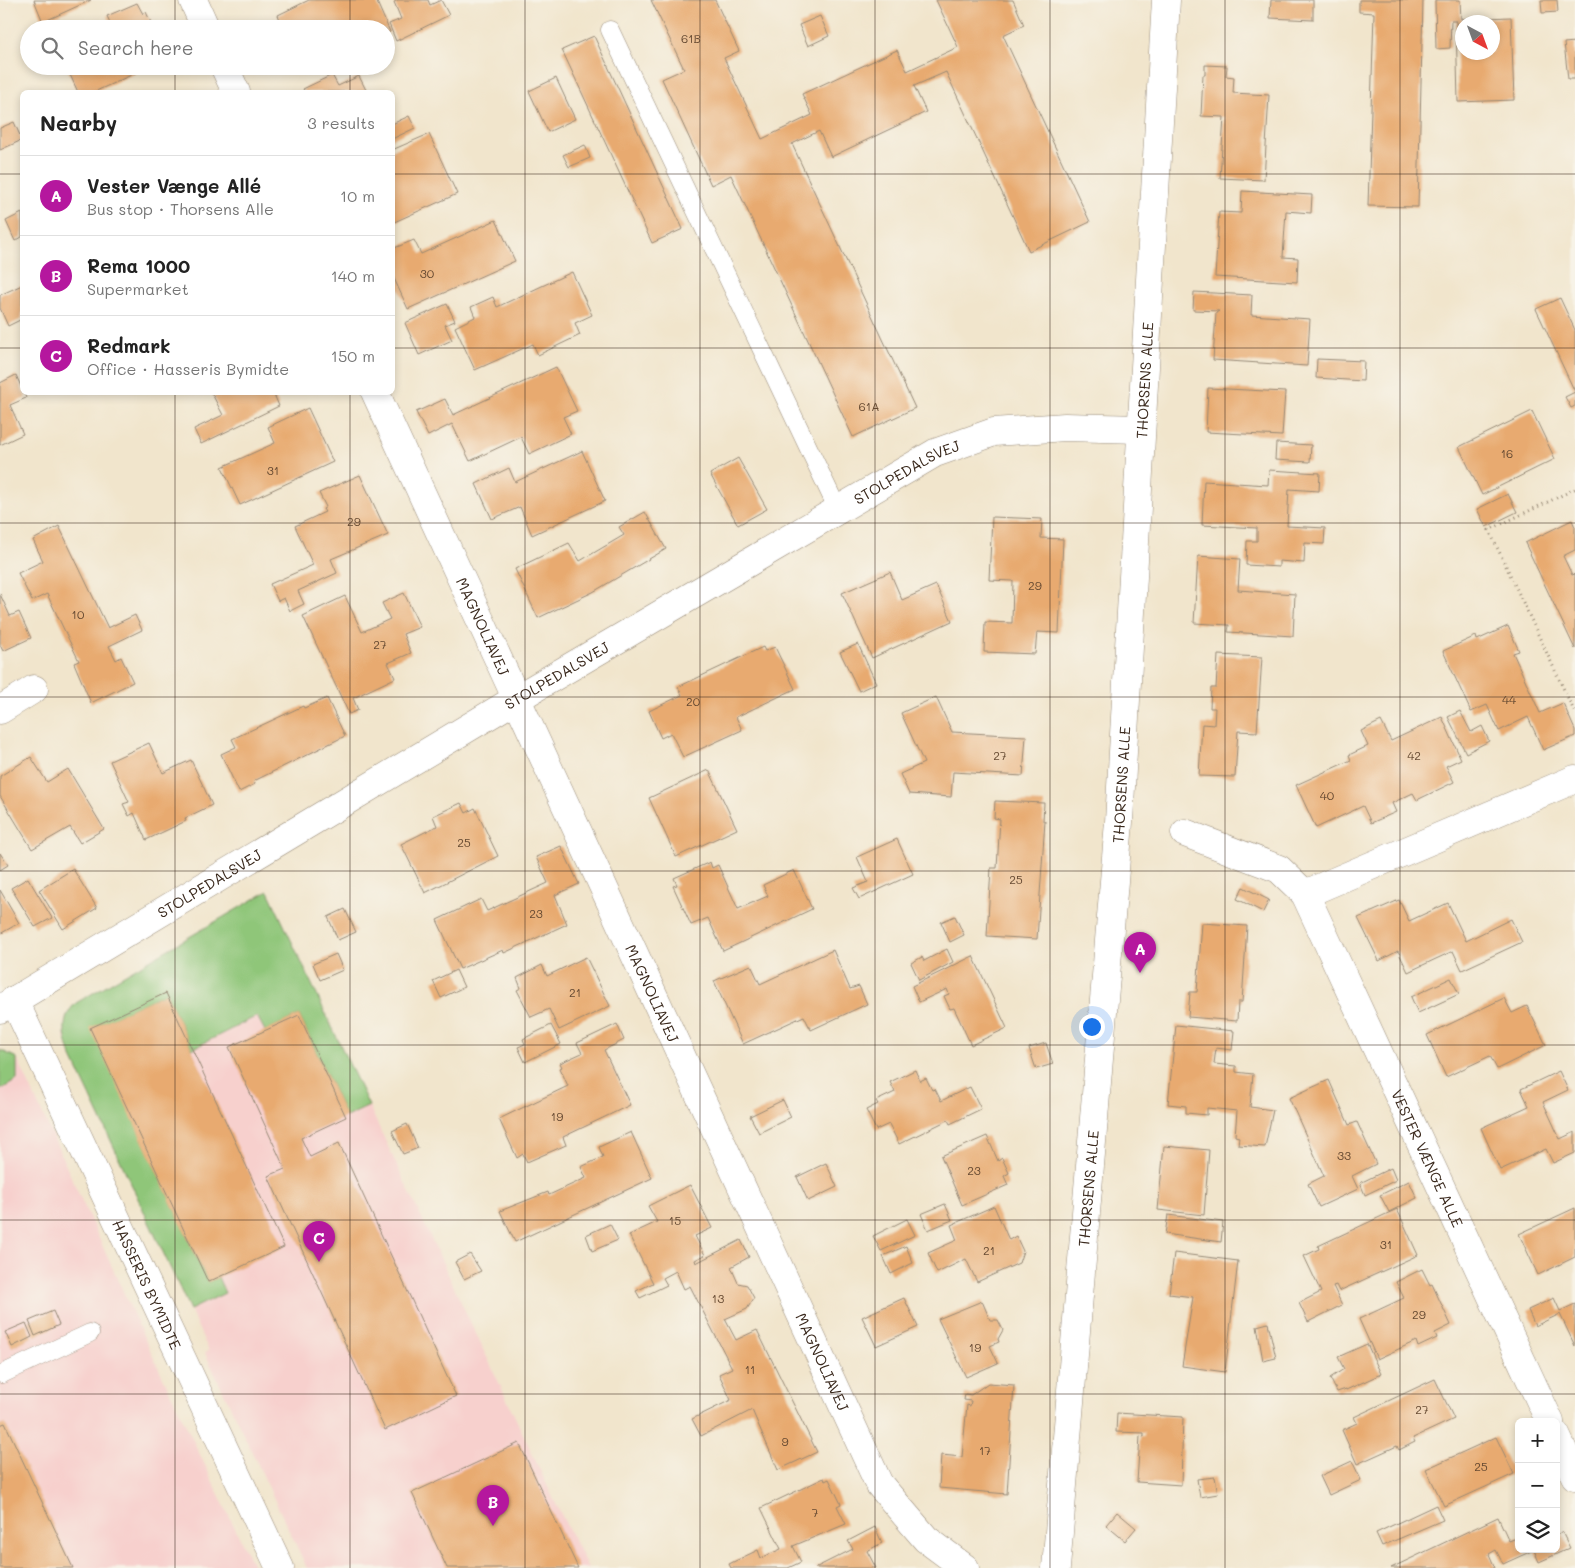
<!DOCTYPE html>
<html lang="en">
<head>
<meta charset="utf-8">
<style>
	:root { --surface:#fff; --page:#f2f2f2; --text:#222; --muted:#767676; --line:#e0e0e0; --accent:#b5179e }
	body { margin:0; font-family:Mali,sans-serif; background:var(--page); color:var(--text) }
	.controls { position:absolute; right:15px; bottom:15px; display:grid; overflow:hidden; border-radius:8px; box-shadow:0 2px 8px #0003 }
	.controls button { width:45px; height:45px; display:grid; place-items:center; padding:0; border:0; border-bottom:1px solid var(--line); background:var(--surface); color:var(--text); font:25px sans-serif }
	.compass { position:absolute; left:1455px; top:15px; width:45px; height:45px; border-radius:50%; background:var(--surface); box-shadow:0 2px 8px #0003; rotate:139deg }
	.you { position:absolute; left:1091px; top:1026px; width:18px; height:18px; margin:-12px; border:4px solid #fff; border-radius:50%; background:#1a73e8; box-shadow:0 0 0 8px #1a73e833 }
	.badge { display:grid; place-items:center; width:32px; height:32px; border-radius:50%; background:var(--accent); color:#fff; font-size:16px; font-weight:700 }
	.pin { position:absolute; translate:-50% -41px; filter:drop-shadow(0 1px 2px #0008) }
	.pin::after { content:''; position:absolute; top:26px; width:18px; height:15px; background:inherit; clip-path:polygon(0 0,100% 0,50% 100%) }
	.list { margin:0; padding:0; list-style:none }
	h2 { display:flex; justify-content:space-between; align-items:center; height:65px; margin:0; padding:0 20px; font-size:21px }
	h2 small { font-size:16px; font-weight:400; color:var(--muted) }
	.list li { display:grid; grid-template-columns:32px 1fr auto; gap:15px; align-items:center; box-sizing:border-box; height:80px; padding:0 20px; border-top:1px solid var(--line) }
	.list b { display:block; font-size:19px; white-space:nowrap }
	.list p { margin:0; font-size:16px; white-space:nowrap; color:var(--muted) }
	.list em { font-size:16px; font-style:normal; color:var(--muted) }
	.icon { flex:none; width:28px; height:28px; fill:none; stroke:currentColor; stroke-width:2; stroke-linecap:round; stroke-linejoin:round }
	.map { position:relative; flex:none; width:1575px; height:1568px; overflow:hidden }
	.search { position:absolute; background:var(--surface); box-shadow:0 2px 8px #0003; left:20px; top:20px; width:375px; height:55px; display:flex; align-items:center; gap:12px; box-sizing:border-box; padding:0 18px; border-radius:28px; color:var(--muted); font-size:19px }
	.panel { position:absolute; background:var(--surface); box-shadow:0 2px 8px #0003; left:20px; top:90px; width:375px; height:305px; border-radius:8px }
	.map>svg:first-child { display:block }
	.built { fill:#f7d0cd }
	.green { fill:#8fc679; stroke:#65784c }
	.building { fill:#e8aa70; fill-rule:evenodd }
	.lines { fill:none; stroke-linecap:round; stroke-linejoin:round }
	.service-casing { stroke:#968875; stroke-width:19 }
	.minor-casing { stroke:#968875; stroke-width:29 }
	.tertiary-casing { stroke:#968875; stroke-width:29 }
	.path { stroke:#968875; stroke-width:3; stroke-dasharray:1 4; stroke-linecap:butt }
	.service { stroke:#fff; stroke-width:18 }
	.minor { stroke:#fff; stroke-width:28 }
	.tertiary { stroke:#fff; stroke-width:28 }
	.grid { fill:none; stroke:#3b2a1e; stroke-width:1; stroke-opacity:0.55 }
	.labels { text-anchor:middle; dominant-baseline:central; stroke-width:5; stroke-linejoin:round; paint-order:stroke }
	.number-label { font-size:12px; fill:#664a32 }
	.street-label { font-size:15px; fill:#3b2a1e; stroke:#f7f3e8 }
</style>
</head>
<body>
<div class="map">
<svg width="1575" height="1568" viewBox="0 0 1575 1568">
	<rect width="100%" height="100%" fill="#f7f3e8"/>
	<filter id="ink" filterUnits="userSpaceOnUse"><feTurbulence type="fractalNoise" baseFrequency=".02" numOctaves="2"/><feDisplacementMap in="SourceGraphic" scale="10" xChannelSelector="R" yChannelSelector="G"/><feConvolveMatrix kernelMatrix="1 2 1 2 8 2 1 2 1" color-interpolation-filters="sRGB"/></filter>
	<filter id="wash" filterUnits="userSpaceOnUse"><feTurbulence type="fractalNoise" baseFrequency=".0096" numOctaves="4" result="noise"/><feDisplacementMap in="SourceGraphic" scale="20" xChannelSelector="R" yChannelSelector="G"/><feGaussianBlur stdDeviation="1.12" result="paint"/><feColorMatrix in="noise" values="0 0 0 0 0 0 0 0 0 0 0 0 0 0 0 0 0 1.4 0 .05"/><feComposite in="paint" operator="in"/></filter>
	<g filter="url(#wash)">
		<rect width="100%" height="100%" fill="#f1e5cc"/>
		<!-- built -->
		<path class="built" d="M268,891L554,1500L588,1568H307L205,1353L209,1351L71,1055L64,1038L65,1019L76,1003Z
			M0,1050L17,1058L142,1333L254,1568H0Z"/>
		<!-- green -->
		<path class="green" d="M268,891L369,1106L346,1117L299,1015L265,1031L257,1016L192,1049L166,993L91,1028L208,1282L218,1277L225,1293L190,1310L71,1055C64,1037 60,1018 76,1003Z
			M0,1050L17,1058V1080L0,1090Z"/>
		<g id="blocks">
			<!-- building -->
			<path class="building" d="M34,0H91L43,22Z
				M309,0H376L390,32L386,33V29H284L278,15Z
				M398,0H428L430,5L441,0L449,15L396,41L389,24L401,19L394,2Z
				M651,0H715L739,51L724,58L762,139L812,115L802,94L897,50L907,71L958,47L936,0H1013L1024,25L1003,35L1090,222L1029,251L946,72L914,86L926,112L831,157L819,131L792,144L915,408L853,437L731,175L711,185L662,79L684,69Z
				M1271,0H1313V20L1270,18Z
				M1359,0H1423L1418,207L1368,206L1374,13L1359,12Z
				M1435,0H1460L1461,19L1511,17L1514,100L1458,102L1456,21H1451L1450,48L1436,49ZM1462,22H1492V52H1462Z
				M1541,0H1557L1558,12L1542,13Z
				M137,3L143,14L146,12L154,29H113L107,16Z
				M820,16L829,36L808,46L799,25Z
				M594,36L683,229L652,243L562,50Z
				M1575,42V79H1568L1564,43Z
				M1205,65L1227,66L1226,76L1234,77L1233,93L1269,95L1264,180L1220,178L1224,117L1201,116L1203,75H1205Z
				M66,66H151L94,92H78Z
				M332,75L338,86L359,76L367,92H305L303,89Z
				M556,78L575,119L548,132L529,91Z
				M409,116L415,128L392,139V124Z
				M14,122L22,140L0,150V128Z
				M429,134L457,194L392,223V150Z
				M585,145L590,158L569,167L563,155Z
				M1242,191L1312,195L1311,213L1286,211L1283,257L1298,258L1297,282L1215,277L1219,212L1241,213Z
				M22,213V237L15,241L6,221Z
				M496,220L515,261L408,309L392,274V249L414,240L421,254Z
				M572,272L592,315L575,323L580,335L538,355L533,344L475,370L455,327L475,317L471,307L493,297L497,307Z
				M22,285V319L8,326L0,308V295Z
				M1194,292L1252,295L1251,315L1310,319L1307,366L1213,360L1216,313L1219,311L1193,310Z
				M1560,298L1575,330V406L1571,408L1565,397L1575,392L1536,309Z
				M447,304L455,321L445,325L452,340L419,355L405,323Z
				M1317,359L1364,361L1363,381L1316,378Z
				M556,367L577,411L563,417L571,434L529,454L521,437L470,461L452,424L428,436L416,412L445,399L453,415Z
				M16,375L26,398L10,405L23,434L0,445V383Z
				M1208,388L1285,392L1282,436L1206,432Z
				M211,392H273L279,406L201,444L194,429L223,415Z
				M308,408L333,462L240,505L222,467L275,443L268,427Z
				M1532,411L1555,459L1482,495L1459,447Z
				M1276,443L1311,445L1310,462L1275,460Z
				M582,451L605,501L532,535L520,507L492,519L476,484L509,468L515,482Z
				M738,458L767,509L738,525L710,474Z
				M1269,470L1320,473L1319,491L1289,489L1287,526L1325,528L1324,544L1305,543L1304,563L1279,561V567L1246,565L1247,541H1257V528L1202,525L1204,481L1268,485Z
				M360,475L388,535L331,559L337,573L298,591L304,604L290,611L284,598L278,601L270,584L313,565L295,526L325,512L323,509L326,507L319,493Z
				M1508,494L1517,512L1486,527L1477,509Z
				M645,512L666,549L593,592L538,618L515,569L569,543L580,561L624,535L619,527Z
				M992,517L1042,519L1041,538L1063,539L1059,633L1037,632L1035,654L984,652L985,622L1012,623L1013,581L989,580Z
				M1572,520L1575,527V550L1563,556L1572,575L1575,574V649L1525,543Z
				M59,526L108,628L135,615L142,630L109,646L116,660L121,657L133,682L91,703L74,663L79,661L47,594L32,601L18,573L43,561L33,540Z
				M1198,556L1240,559L1238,590L1295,594L1293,636L1228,632L1229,625L1194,623Z
				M890,572L902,600L936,585L952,621L872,658L842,593Z
				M404,593L420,627L403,634L411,653L388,663L395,678L353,698L358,710L349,714L303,616L345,596L362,632L390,619L382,603Z
				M0,594L10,616L19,612L31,638L3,651L0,645Z
				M1508,626L1519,651L1513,653L1540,713L1563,703L1575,730V736L1543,750L1528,717L1499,731L1487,705L1471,712L1443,651L1476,636L1477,640Z
				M858,644L876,683L859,691L840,652Z
				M763,647L765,651L775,647L795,689L736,717L742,730L683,757L671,733L661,738L649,711L682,695L678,687Z
				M1218,655L1262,657L1257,732L1238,731L1235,777L1199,776L1202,724L1214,725L1215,708H1210L1211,688H1216Z
				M936,697L952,732L1026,736L1023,776L953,772L951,797L909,794L900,774L924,763L901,713Z
				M327,698L345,736L254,781L255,784L239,792L221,754L236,747L232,739L303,706L304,708Z
				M1460,711L1471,732L1482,726L1489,741L1466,753L1448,717Z
				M1442,717L1461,759L1446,766L1454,782L1417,800L1413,793L1392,803L1396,812L1371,823L1363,806L1316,828L1296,785L1351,760L1349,755L1368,746L1361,731L1381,721L1391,741Z
				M149,743L163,773L191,760L212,805L185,818L186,821L146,840L134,813L129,816L123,804L129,802L110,761Z
				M31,757L47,782L68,769L104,829L80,843L70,827L32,849L0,796V776Z
				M709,770L737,829L676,857L649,798Z
				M995,801L1044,803L1043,821H1045L1037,939L987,936L991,868H997L1000,819L994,818Z
				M461,803L466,813L475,808L498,856L425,893L401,844L437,826L433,816Z
				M897,839L913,874L859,899L853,888L868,882L857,857Z
				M561,846L579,884L555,895L567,924L504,953L503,950L460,969L437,920L481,899L487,911L548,883L536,857Z
				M0,853L8,865L0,870Z
				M710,862L712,868L718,865L738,909L768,896L763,885L794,870L812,909L723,951L708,918L691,925L673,886L677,885L674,878Z
				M73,869L97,908L63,929L39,890Z
				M28,878L52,918L35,927L11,888Z
				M1243,887L1269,900L1263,912L1237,899Z
				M0,890L19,923L0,934Z
				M1399,900L1409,921L1448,903L1466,941L1511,919L1522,942L1462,970L1453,951L1408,972L1398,951L1379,961L1358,918Z
				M345,909L356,932L338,940L328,917Z
				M955,916L964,935L950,942L941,922Z
				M1202,923L1247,926L1242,1002H1238L1237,1021L1188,1017L1190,992H1197Z
				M947,949L953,962L919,980L911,963L922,957L924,961Z
				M833,950L850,989L859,986L867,1004L811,1030L804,1016L743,1044L714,981L751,965L760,984Z
				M336,954L343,970L320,980L313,964Z
				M973,956L1007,1028L971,1045L954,1008L950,1009L944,996L949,994L947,989L919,1002L912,986Z
				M586,957L610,1006L559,1030L549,1009L531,1017L517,990L521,988L517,978L542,965L547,976Z
				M456,970L464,987L441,998L433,981Z
				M1451,978L1459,994L1418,1013L1411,997Z
				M166,993L284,1247L208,1282L90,1028Z
				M1504,998L1512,1013L1527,1006L1546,1045L1497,1069L1490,1056L1446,1077L1427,1035Z
				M299,1015L346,1117L301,1138L310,1157L339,1143L456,1396L385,1430L268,1176L285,1169L229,1047Z
				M617,1024L624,1040L604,1050L630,1105L563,1137L566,1145L527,1162L523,1154L517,1158L499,1119L568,1086L560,1068L562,1067L560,1063L582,1053L577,1043Z
				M551,1025L561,1044L525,1062L518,1047L525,1044L523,1039Z
				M1176,1025L1234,1031L1232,1050L1216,1048L1214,1064L1236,1066V1072L1253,1074L1250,1107L1273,1110L1265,1147L1238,1145L1239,1137L1235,1136L1237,1111L1207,1108V1115L1186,1113V1106L1168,1104Z
				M1046,1043L1053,1064L1036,1069L1029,1048Z
				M915,1070L920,1081L926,1078L932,1090L935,1089L941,1101L970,1087L981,1109L950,1124L948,1120L899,1144L889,1124L876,1130L866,1110L878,1104L876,1101L895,1092L890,1082Z
				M1559,1071L1568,1090L1543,1102L1560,1139L1575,1132V1153L1553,1163L1546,1149L1500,1170L1481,1128L1529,1106L1521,1089Z
				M1329,1080L1349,1125L1357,1122L1376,1164L1352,1176L1358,1189L1319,1207L1308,1184L1324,1176L1289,1098Z
				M783,1100L791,1117L759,1133L750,1116Z
				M407,1124L418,1148L403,1154L392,1131Z
				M631,1132L652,1178L515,1242L500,1211L548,1192L549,1195L586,1178L581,1167L603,1157L599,1147Z
				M987,1136L998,1161L1002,1158L1009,1173L1004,1176L1008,1185L962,1205L941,1156Z
				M1164,1146L1209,1150L1204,1215L1158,1210Z
				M826,1163L837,1187L808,1201L797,1177Z
				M1391,1168L1396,1180L1365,1195L1360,1183Z
				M1409,1181L1417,1198L1389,1212L1380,1195Z
				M690,1185L712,1228L695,1236L705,1255L695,1260L696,1263L741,1240L749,1257L731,1267L738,1283L747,1285L754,1298L747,1309L725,1319L736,1340L757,1330L817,1452L778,1470L752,1410L701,1436L692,1419L731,1400L719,1374L732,1368L690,1286L684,1289L676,1271L663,1278L667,1285L640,1298L636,1291L653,1283L629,1235L657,1222L648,1206Z
				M945,1204L952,1220L928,1230L921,1214Z
				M994,1206L1009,1240L1016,1236L1023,1251L1019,1263L977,1282L966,1259L937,1273L928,1253L957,1240L951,1225Z
				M1575,1208V1257L1538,1275L1519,1234Z
				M1397,1209L1418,1255L1339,1291L1336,1285L1333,1286L1342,1305L1308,1322L1299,1303L1321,1292L1304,1256L1319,1249L1318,1246Z
				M1168,1215L1223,1222L1221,1242L1165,1234Z
				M907,1219L915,1235L881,1251L873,1236Z
				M610,1224L618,1240L592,1251L586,1235Z
				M906,1246L913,1263L891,1274L883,1256Z
				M1174,1253L1238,1261L1225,1372L1182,1366L1193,1297L1169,1294Z
				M470,1254L481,1271L464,1279L455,1262Z
				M1422,1269L1430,1285L1432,1284L1451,1325L1435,1333L1437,1338L1418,1347L1416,1341L1377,1359L1359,1319L1404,1298L1396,1282Z
				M904,1298L918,1327L876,1346L862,1317Z
				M1554,1298L1560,1311L1575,1304V1346L1560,1314L1535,1326L1528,1310Z
				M982,1301L990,1320H998L1003,1330L998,1339L999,1342L990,1346L998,1363L966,1377L938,1319Z
				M53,1311L59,1325L35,1336L29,1321Z
				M26,1323L32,1337L12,1347L5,1332Z
				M1268,1323L1276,1358L1263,1361L1257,1326Z
				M1367,1344L1381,1374L1346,1390V1389L1337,1392L1330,1378L1344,1369L1338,1357Z
				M1435,1379L1454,1419L1413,1438L1415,1442L1399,1450L1397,1446L1357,1464L1342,1430L1357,1423L1354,1417Z
				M988,1383L1014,1385L1007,1494L939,1488L941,1455L962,1457L967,1405L970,1406L971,1401L964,1400L965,1394L971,1395Z
				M1117,1413L1183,1417L1181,1485L1137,1482L1140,1436L1144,1437V1433L1116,1432Z
				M5,1423L73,1568H0V1425Z
				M1496,1437L1514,1474L1444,1506L1426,1469Z
				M519,1443L578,1568H447L412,1493Z
				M1352,1461L1361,1480L1329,1495L1320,1476Z
				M1215,1477L1218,1494L1200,1497L1197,1479Z
				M824,1478L825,1481L829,1479L841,1504L837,1506L846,1524L793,1546L801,1562L788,1568H731L729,1564L758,1550L761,1558L781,1549L761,1508Z
				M1436,1505L1443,1520L1382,1546L1376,1533Z
				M1117,1512L1136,1528L1125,1541L1106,1525Z
				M1498,1517L1509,1541L1519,1537V1549H1556V1535L1562,1532L1570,1548L1539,1562L1534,1550L1503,1564L1496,1550L1489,1554L1495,1568H1391Z
				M875,1527L882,1543L867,1551L876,1568H815L853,1549L848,1541Z"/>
		</g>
	</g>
	<g filter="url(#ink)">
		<use href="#blocks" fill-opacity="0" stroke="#968875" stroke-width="1"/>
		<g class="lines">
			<defs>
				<path id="service" d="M610,30L838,510
					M2,1374L90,1333"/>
				<g id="minor">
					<path d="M193,0L206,29"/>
					<path d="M224,66L236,92"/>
					<path id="s1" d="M375,392L879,1484L926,1539L965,1568"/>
					<path d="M0,710L34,689"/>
					<path id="s2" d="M1185,833L1279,869L1305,894L1550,1422"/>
					<path d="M1305,894L1575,779"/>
					<path id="s3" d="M14,1000L280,1568"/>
					<path d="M1556,1435L1575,1476"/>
					<path id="s4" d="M1056,1568L1119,822L1166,0"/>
				</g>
				<g id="tertiary">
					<path id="s5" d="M0,1009L516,699L935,453L994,432L1065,427L1140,429"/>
				</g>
			</defs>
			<!-- service casing -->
			<use href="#service" class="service-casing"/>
			<!-- minor casing -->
			<use href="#minor" class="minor-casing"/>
			<!-- tertiary casing -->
			<use href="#tertiary" class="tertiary-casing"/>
			<!-- path -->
			<path class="path" d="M1575,489L1489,530L1575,713"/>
			<!-- service -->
			<use href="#service" class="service"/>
			<!-- minor -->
			<use href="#minor" class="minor"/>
			<!-- tertiary -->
			<use href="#tertiary" class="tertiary"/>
		</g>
	</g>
	<!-- grid -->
	<path class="grid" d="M175,0V29M350,0V29M525,0V1568M700,0V1568M875,0V1568M1050,0V1568M1225,0V1568M1400,0V1568M175,66V92M350,66V92M0,174H22M392,174H1575M0,348H22M392,348H1575M175,392V1568M350,392V1568M0,523H1575M0,697H1575M0,871H1575M0,1045H1575M0,1220H1575M0,1394H1575"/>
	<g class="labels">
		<!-- number labels -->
		<g class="number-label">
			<text x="691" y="38">61B</text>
			<text x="427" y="273">30</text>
			<text x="869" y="406">61A</text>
			<text x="1507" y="453">16</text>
			<text x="273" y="470">31</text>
			<text x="354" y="521">29</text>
			<text x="1035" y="585">29</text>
			<text x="78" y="614">10</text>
			<text x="380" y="644">27</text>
			<text x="1509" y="699">44</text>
			<text x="693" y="701">20</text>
			<text x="1000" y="755">27</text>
			<text x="1414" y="755">42</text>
			<text x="1327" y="795">40</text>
			<text x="464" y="842">25</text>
			<text x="1016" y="879">25</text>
			<text x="536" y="913">23</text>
			<text x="575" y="992">21</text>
			<text x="557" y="1116">19</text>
			<text x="1344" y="1155">33</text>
			<text x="974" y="1170">23</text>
			<text x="675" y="1220">15</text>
			<text x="1386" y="1244">31</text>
			<text x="989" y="1250">21</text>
			<text x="718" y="1298">13</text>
			<text x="1419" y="1314">29</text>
			<text x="975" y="1347">19</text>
			<text x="750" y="1369">11</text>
			<text x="1422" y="1409">27</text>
			<text x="785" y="1441">9</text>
			<text x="985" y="1450">17</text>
			<text x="1481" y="1466">25</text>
			<text x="815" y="1512">7</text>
		</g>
		<!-- street labels -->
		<g class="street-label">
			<text stroke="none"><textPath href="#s4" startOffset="1191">THORSENS ALLE</textPath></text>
			<text stroke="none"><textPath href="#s5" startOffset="1054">STOLPEDALSVEJ</textPath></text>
			<text stroke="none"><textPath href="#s1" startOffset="258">MAGNOLIAVEJ</textPath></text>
			<text stroke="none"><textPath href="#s5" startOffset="649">STOLPEDALSVEJ</textPath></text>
			<text stroke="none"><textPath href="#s4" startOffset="786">THORSENS ALLE</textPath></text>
			<text stroke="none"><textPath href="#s5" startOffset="244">STOLPEDALSVEJ</textPath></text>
			<text stroke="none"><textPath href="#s1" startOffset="662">MAGNOLIAVEJ</textPath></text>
			<text stroke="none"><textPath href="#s2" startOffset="428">VESTER VÆNGE ALLE</textPath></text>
			<text stroke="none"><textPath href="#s4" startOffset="381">THORSENS ALLE</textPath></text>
			<text stroke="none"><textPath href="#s3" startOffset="314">HASSERIS BYMIDTE</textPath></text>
			<text stroke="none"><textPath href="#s1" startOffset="1068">MAGNOLIAVEJ</textPath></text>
		</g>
	</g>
</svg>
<div class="controls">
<button>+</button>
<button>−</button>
<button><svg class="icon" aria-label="layers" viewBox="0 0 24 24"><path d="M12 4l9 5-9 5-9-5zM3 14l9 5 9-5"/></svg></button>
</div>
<svg class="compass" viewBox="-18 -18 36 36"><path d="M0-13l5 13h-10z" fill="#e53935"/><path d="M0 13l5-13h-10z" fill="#767676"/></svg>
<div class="you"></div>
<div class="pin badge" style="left:1140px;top:973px">A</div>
<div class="pin badge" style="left:493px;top:1526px">B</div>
<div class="pin badge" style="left:319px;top:1262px">C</div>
<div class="search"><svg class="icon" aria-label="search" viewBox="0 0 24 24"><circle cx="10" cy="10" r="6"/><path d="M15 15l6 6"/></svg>Search here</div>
<section class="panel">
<h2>Nearby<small>3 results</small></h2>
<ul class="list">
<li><span class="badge">A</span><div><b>Vester Vænge Allé</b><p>Bus stop · Thorsens Alle</p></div><em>10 m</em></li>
<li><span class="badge">B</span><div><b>Rema 1000</b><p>Supermarket</p></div><em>140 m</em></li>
<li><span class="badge">C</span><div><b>Redmark</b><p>Office · Hasseris Bymidte</p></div><em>150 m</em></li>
</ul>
</section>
</div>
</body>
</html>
